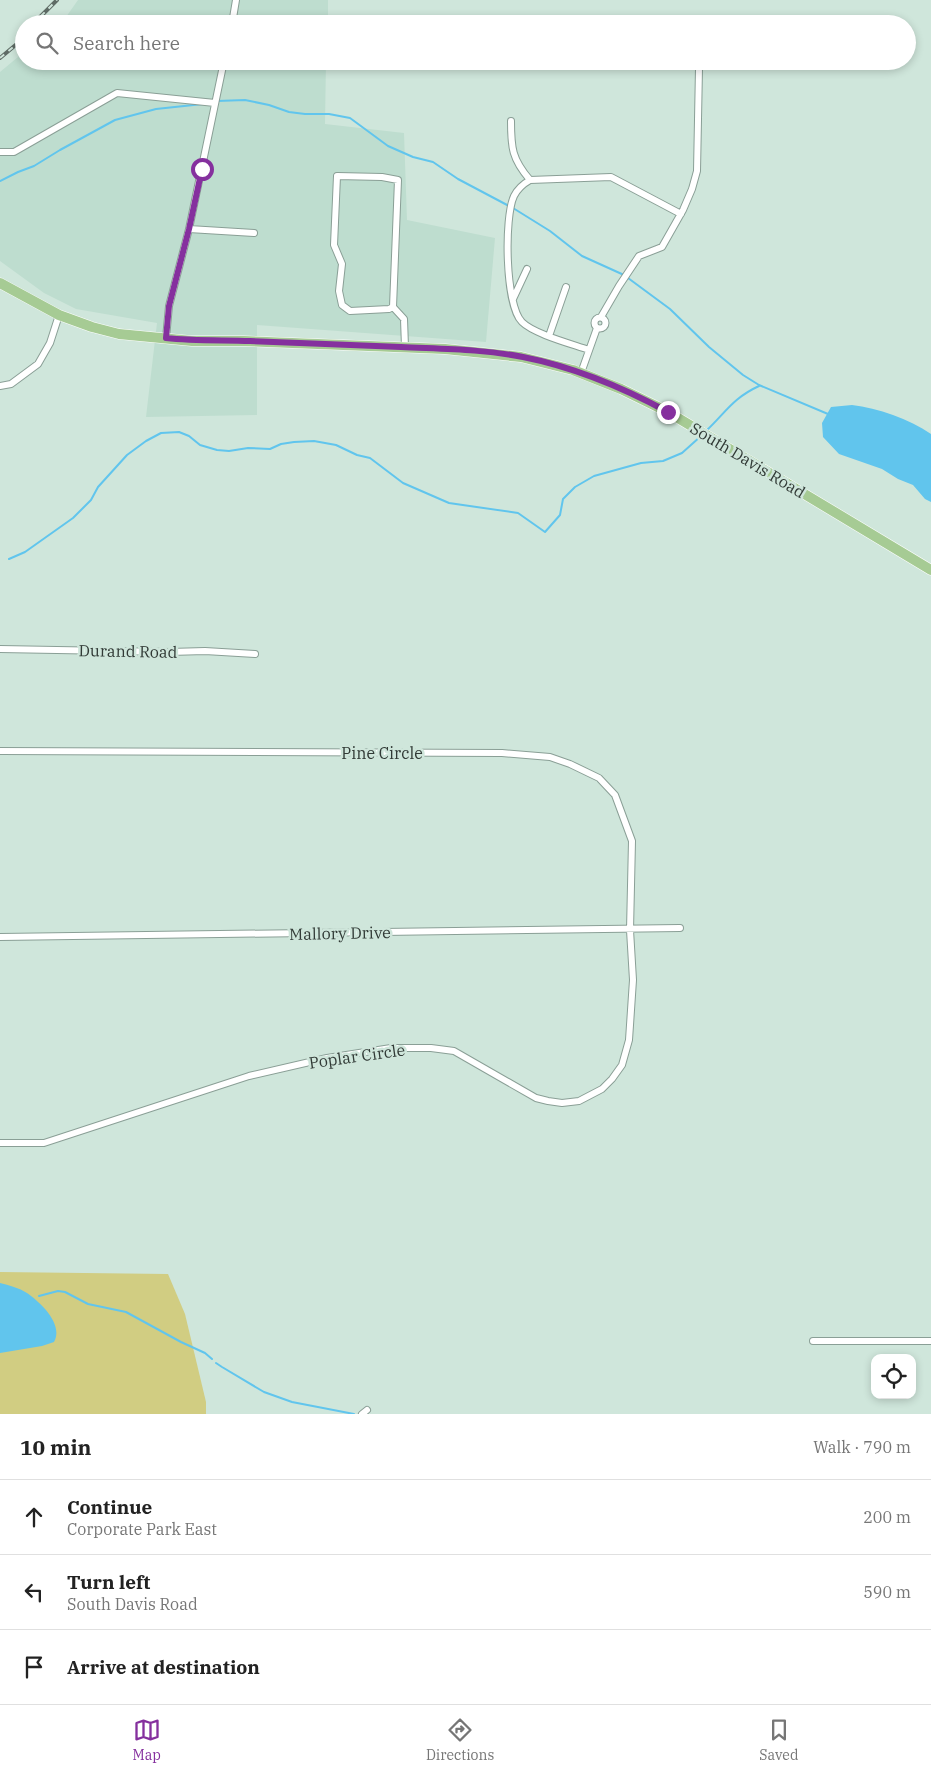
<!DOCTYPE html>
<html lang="en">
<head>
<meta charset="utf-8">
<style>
	:root { --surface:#fff; --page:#f2f2f2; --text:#222; --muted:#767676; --line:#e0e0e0; --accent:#85309e }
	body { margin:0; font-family:"IBM Plex Serif",serif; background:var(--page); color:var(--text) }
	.controls { position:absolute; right:15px; bottom:15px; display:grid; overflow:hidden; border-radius:10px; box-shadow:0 2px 8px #0003 }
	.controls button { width:45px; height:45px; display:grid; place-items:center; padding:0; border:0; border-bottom:1px solid var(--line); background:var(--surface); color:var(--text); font:25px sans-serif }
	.stop { position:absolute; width:15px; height:15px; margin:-11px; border:4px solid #85309e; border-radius:50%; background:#fff }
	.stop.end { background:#85309e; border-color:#fff; box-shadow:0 1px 5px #0008 }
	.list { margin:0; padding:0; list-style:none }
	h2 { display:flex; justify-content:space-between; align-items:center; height:65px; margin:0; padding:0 20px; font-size:21px }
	h2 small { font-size:16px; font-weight:400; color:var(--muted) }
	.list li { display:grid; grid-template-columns:32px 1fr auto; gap:15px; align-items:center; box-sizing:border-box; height:75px; padding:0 20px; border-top:1px solid var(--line) }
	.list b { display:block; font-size:19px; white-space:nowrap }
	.list p { margin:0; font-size:16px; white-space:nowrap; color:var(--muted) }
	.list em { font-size:16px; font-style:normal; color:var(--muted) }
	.icon { flex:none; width:28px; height:28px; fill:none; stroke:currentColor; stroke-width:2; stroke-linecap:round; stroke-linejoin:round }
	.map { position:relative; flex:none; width:931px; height:1414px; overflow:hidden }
	.search { position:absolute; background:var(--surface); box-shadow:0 2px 8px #0003; left:15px; right:15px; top:15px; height:55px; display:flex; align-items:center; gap:12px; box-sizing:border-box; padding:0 18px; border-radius:28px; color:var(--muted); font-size:19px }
	.sheet { height:290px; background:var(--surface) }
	nav { display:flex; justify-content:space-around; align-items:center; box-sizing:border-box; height:70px; border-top:1px solid var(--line); background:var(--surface); font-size:14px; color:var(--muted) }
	nav a { display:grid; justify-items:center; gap:2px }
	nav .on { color:var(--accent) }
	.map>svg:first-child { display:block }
	.built { fill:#beddcf }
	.green { fill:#d1cd82 }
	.water { fill:#61c5ed }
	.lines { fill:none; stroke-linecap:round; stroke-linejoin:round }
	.stream { stroke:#61c5ed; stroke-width:2 }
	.minor-casing { stroke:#8a9f96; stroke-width:8 }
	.primary-casing { stroke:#fff; stroke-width:11 }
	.minor { stroke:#fff; stroke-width:6 }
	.primary { stroke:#a6cb94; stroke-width:10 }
	.rail-casing { stroke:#5f6c66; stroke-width:4 }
	.rail { stroke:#cfe6db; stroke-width:2; stroke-dasharray:5.5; stroke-linecap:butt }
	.route { stroke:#85309e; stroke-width:6 }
	.labels { text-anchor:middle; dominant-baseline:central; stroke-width:5; stroke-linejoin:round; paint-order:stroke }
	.street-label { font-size:16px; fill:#313a36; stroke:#cfe6db }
</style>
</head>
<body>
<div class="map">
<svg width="931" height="1414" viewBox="0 0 931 1414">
	<rect width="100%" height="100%" fill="#cfe6db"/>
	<!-- built -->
	<path class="built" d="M78,0H328V24H57L66,17Z
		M24,52V61H326L325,124L404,133L407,220L495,238L486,342L257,325V415L146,417L157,323L76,309L44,293L0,261V72Z"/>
	<!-- green -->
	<path class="green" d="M0,1272L168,1274L185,1314L206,1402V1414H0Z"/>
	<!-- water -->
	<path class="water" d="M852,405C878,408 909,419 931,434V502L925,499L913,485L898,479L882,469L839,454L823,437L822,423L831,407Z
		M0,1283C9,1285 19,1288 27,1293C40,1302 64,1324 54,1342L42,1346L0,1353Z"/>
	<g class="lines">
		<!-- stream -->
		<path class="stream" d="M217,101L245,100L269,105L289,112L305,114H329L350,118L388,146L413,157L433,162L458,179L509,206
			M0,181L18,172L34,166L60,150L115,120L156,109L203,104
			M513,208L550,231L582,256L624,275
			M628,278L670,309L709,347L743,375L759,385L828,414
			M706,431C726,412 733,398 759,386
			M9,559L25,552L73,518L91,500L98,487L127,455L146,441L161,433L179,432L189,436L200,445L217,450L229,451L248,448L270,449L281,444L294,442L314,441L336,445L357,455L370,458L403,483L449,503L518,513L545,532L560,515L563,499L575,487L594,476L641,463L663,461L682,453L701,436
			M39,1296L58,1291L65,1292L88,1304L126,1312L181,1342L205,1353L212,1359
			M216,1363L222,1367L264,1392L292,1402L354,1414"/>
		<defs>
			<path id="minor" d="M232,24L236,0
				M511,121C511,148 512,159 530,180L611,177L681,214
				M0,152H14L117,93L215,103
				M530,180C523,184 518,188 514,196C504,217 505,305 522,322C534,334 572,344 589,350
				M189,229L254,233
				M513,299L527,269
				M393,307L389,309L350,311L342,305L339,291L342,264L334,245L337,176L382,177L398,180L393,307L404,319L405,347
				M601,317L619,286L639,256L662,247L683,210L692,189L697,171L699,68
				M594.5 323a5.5 5.5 0 1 1 11 0a5.5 5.5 0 1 1-11 0Z
				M549,336L566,287
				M166,338L169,306L189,229L224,61
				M581,373L597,328
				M0,386L11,384L38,364L50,343L59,315
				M0,649L170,652L205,651L255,654
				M0,751L502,753L550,757L570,764L599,778L615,795L632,841L630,930L633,980L629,1040L622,1065L612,1079L602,1089L579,1101L562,1103L548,1101L536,1098L454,1051L431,1048H391L327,1058L249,1076L44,1143H0
				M0,937L680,928
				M813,1341H931
				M362,1414L367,1410"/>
			<path id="primary" d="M0,283L59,315L92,327L119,334L192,341H244L445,349L521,357L573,370L621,389L668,412L931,570"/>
		</defs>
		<!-- minor casing -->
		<use href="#minor" class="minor-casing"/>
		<!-- primary casing -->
		<use href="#primary" class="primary-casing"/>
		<!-- minor -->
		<use href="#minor" class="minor"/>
		<!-- primary -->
		<use href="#primary" class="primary"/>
		<defs>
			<path id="rail" d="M33,24L57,0
				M0,58L24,38"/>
		</defs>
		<!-- rail casing -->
		<use href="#rail" class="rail-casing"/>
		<!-- rail -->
		<use href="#rail" class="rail"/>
	</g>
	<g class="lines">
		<!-- route -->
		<path class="route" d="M202,169L189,229L169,306L166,338C194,341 221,340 250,341C300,343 351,345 401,347C441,349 483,349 523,357C574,367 622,387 668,412"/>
	</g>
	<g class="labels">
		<!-- street labels -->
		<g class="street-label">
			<text transform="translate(748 460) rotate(31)">South Davis Road</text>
			<text transform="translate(128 651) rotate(1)">Durand Road</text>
			<text x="382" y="753">Pine Circle</text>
			<text transform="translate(340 933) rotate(-1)">Mallory Drive</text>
			<text transform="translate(357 1056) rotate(-8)">Poplar Circle</text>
		</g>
	</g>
</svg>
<div class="controls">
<button><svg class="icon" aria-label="locate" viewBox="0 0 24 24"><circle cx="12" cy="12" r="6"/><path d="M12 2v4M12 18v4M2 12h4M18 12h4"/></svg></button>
</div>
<div class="stop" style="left:202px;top:169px"></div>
<div class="stop end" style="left:668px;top:412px"></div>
<div class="search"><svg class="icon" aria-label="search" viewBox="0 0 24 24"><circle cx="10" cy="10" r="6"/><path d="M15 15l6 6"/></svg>Search here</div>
</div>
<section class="sheet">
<h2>10 min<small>Walk · 790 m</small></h2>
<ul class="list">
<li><svg class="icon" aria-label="ahead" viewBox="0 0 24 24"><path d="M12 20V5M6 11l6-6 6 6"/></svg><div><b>Continue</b><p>Corporate Park East</p></div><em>200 m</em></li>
<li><svg class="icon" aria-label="left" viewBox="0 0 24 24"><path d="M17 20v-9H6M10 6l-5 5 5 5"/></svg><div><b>Turn left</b><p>South Davis Road</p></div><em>590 m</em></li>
<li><svg class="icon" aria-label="arrive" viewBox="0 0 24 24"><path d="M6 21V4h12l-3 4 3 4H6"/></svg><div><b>Arrive at destination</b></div></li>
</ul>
</section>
<nav>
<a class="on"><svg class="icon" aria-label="map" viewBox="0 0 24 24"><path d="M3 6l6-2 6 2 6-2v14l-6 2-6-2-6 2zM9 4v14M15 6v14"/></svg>Map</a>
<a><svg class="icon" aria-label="directions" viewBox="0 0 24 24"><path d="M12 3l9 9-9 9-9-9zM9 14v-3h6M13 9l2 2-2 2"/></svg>Directions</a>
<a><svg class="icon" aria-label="saved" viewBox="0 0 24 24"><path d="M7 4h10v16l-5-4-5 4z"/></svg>Saved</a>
</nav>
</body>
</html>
